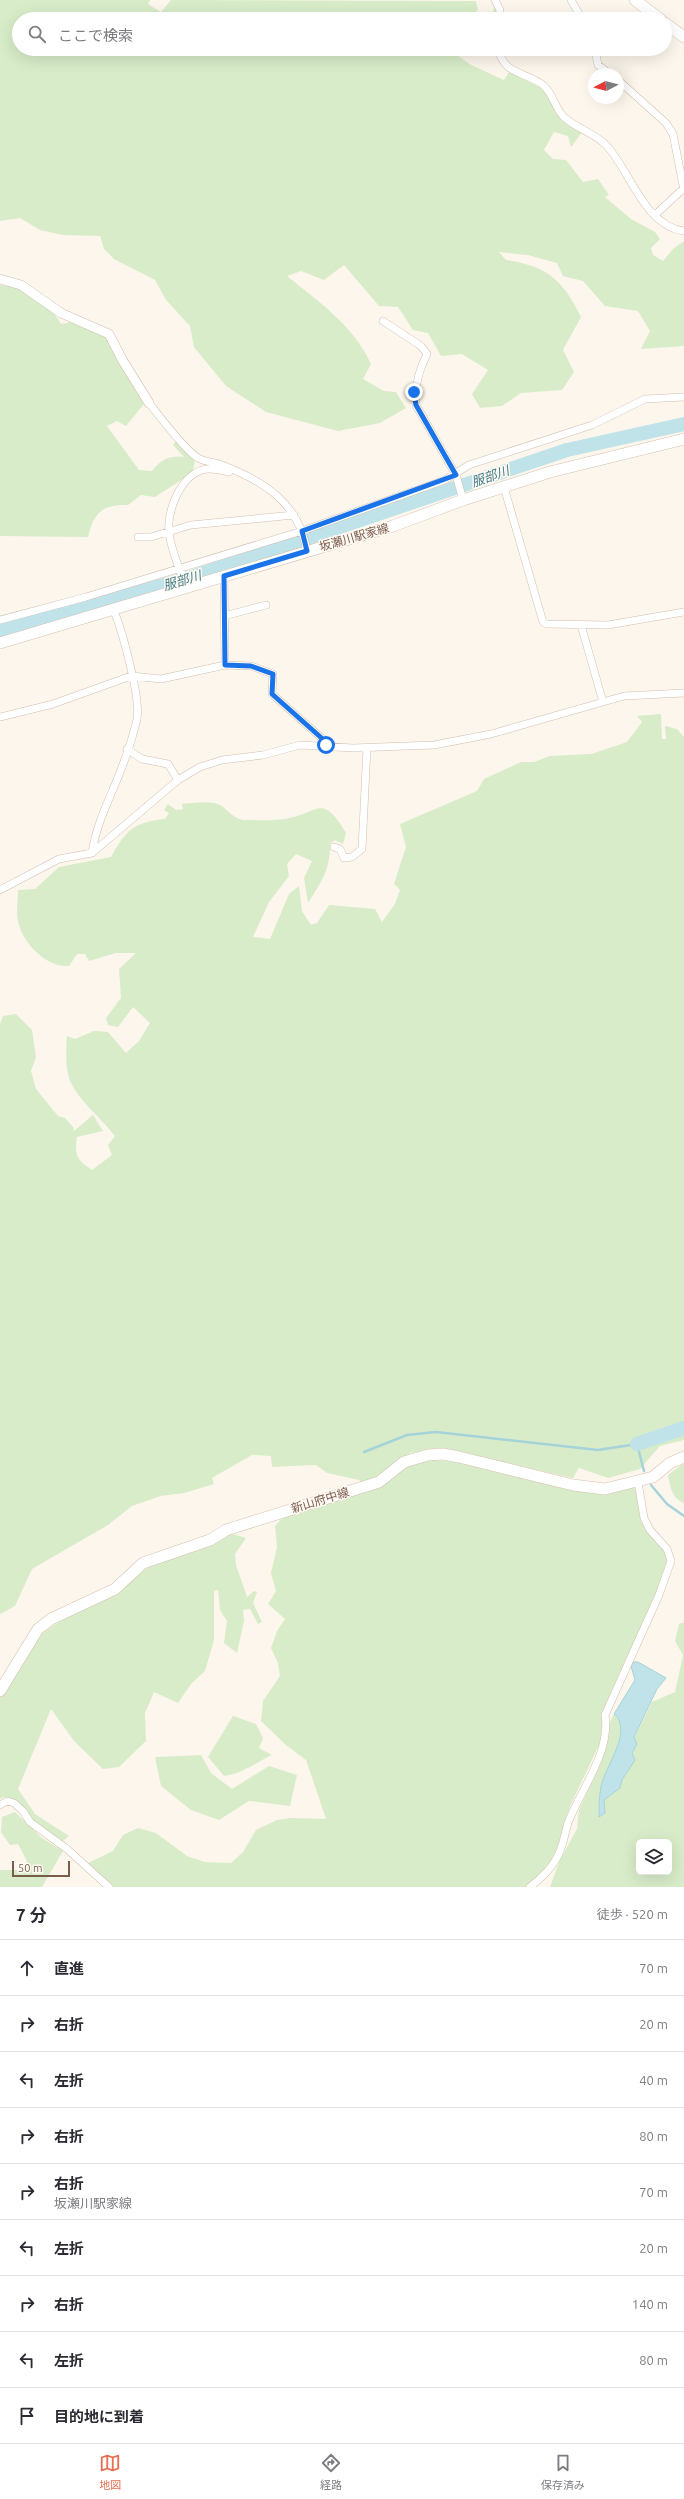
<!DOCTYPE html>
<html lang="ja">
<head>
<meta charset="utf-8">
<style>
	:root { --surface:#fff; --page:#f7f7f7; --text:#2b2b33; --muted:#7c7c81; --line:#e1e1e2; --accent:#e76f51 }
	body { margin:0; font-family:Ubuntu,"Noto Sans JP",sans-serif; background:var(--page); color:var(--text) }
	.controls { position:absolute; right:12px; bottom:12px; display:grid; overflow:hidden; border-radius:6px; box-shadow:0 4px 16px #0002 }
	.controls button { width:36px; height:36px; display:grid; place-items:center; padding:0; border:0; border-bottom:1px solid var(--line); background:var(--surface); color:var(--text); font:20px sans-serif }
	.compass { position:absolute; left:588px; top:68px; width:36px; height:36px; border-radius:50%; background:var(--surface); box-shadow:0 4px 16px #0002; rotate:263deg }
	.scale { position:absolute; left:12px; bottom:10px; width:58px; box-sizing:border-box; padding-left:4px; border:2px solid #7a5c4d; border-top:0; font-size:11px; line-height:14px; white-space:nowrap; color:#7a5c4d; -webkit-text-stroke:3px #fffaf3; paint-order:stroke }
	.stop { position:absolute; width:12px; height:12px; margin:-9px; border:3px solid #1a73e8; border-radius:50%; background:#fff }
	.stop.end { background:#1a73e8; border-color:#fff; box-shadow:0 1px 4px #0008 }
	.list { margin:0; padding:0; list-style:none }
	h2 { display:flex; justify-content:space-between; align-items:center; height:52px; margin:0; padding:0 16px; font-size:17px }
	h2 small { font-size:13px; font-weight:400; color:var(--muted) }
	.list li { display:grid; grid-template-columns:26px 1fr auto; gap:12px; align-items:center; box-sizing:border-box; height:56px; padding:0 16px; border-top:1px solid var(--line) }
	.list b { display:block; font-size:15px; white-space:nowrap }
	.list p { margin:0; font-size:13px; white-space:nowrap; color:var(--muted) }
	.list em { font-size:13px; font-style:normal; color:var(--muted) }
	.icon { flex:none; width:22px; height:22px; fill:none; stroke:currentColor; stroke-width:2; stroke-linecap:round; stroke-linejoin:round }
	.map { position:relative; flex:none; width:684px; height:1887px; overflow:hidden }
	.search { position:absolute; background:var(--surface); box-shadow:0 4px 16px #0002; left:12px; right:12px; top:12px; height:44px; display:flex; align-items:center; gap:10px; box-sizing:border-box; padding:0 14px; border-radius:22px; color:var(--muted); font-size:15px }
	.sheet { height:556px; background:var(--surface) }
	nav { display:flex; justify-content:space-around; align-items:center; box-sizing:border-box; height:56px; border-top:1px solid var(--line); background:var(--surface); font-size:11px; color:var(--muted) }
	nav a { display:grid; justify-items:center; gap:2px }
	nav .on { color:var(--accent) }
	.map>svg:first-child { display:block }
	.green { fill:#d8ecc9; fill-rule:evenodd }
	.water { fill:#bfe3e8; stroke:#a5d3da }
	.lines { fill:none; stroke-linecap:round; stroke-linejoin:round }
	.stream { stroke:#a5d3da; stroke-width:2.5 }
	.river { stroke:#bfe3e8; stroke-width:14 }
	.minor-casing { stroke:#d1beb0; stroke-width:8 }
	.tertiary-casing { stroke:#d1beb0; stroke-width:10 }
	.secondary-casing { stroke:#d6c0b0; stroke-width:12 }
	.minor { stroke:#fff; stroke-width:7 }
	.tertiary { stroke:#fff; stroke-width:9 }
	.secondary { stroke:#fff; stroke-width:11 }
	.route { stroke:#1a73e8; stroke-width:5 }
	.labels { text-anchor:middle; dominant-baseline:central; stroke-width:3; stroke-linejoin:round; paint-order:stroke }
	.street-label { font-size:12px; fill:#7a5c4d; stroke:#fffaf3 }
	.water-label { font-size:13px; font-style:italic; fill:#437c86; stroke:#fffaf3 }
</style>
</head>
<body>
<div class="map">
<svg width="684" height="1887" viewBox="0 0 684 1887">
	<rect width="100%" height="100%" fill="#fdf6ec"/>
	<!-- green -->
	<path class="green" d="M0,0H150L148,4L161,12L171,0L476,1L478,10L468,19H19V49H457V55L471,65L504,80L509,72L547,91L562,121L583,131L571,147L568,136L554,132L544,150L553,159L566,160L583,182L598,179L609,195L605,197L631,219L655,232L660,239L651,248L653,255L663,261L673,249L684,241V346L641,349L650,331L638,311L605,306L583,281L563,276L557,263L528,255L499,252L506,260C547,266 563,280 581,317L563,350L574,372L562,390L521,393L502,406L480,408L472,394L488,370L462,354L441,356L428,333L413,330L398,307L379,306L344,265L324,280L301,271L287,276C319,302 353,325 371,364L363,379L384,391L396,392L406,408L380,423L338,431L266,412L226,386L194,347L190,326L166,300L155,280L114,259L104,249L100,236L63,235L40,230L20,218L0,221Z
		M495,6L497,12L496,19H479L492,13Z
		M0,285C25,287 49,302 61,324L71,322L104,334L144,404L126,426L117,421L107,426L139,470L152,471C161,460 169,455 184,457L173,445L177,439L195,462L192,473L155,497L141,495L128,505C103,504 94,512 88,537L0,536Z
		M661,714L662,739H666L665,726L677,729L684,737V1440L660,1446L640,1469L608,1478L579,1468L573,1478L439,1448L410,1453L380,1476L361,1483L359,1480L327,1473L316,1465L272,1467L271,1456L252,1455L212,1478L214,1484L184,1493L161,1496L132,1506L108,1525L32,1569L15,1606L0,1614V1024L3,1016L16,1014L32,1030L36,1057L31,1071L36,1089L58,1116L65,1118L73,1127L74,1131L93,1115L103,1131L77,1137C74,1154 77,1161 92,1170L112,1155L108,1145L115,1136C101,1118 81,1103 71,1083C65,1070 66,1050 67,1036L75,1039L94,1031L108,1032L126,1053L139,1041L150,1023L133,1007L118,1027L108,1025L106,1018L121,998L119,969L136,953H116L89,961L85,954H77L69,966C47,968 22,943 18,921C16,912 18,900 18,890L35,889L59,867L111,857C126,830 134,822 165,819L169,813L164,810L168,804L176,810L183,809L182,804C193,803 210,800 220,805C228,810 233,818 243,820C257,820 271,821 284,819C319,814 321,791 346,833L343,844L335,840L330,844C330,870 322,881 308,903L304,878L312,861L296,854L287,864L289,876L269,902L253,937L270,939L289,894L299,886L302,911L311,925L317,923L329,905L375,909L382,922L395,904L400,890L394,884L406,847L400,824L477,791L484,779L521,762H534L550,756L591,754L627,742L642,722L637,716Z
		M423,1459L458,1462L577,1488H636L641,1518L664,1549L668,1560L643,1630L604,1714L600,1743L571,1804L564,1823L560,1847L552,1862L539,1877L526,1887H114L86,1864L113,1851L123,1835L138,1828L156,1833L187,1856L205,1862L231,1863L243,1852L256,1830L277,1820L291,1818L326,1819L306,1760L286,1745L261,1721L263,1701L280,1676L278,1663L271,1648L277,1631L285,1619L268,1604L276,1591L271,1573L277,1547L275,1526L287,1513L383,1483L406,1465Z
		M684,1463V1503C672,1499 670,1486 668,1475Z
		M229,1533L246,1538L235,1554L236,1565L247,1597L254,1591L257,1592L253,1603L262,1622L258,1624L250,1609L243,1610L244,1621L237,1653L224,1643L227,1621L220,1610L218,1590L214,1591V1640L205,1671L191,1684L178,1703L154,1692L145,1713L146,1741L119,1767L103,1769L74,1741L51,1709L18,1789L35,1814L69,1836L63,1841C54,1835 44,1830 36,1823C23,1811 23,1799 3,1797L0,1799V1694L37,1637L66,1617L103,1601L154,1563Z
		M684,1622V1887H550L560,1860L577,1829L579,1810L602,1761L609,1724L614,1714L622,1726C620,1735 618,1745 615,1753C606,1775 597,1792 599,1817L605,1813L604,1800L620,1788L622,1780L628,1772L634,1738L652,1702L675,1692L683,1655L675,1641L679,1624ZM639,1842H669V1872H639Z
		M233,1716L256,1724L263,1738L259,1748L272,1755C255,1763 242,1774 224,1776L208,1757Z
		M201,1755L211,1773L232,1789L269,1766L297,1775L290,1806L249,1801L219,1820L191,1810L161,1786L155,1757Z
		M15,1812L42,1838L63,1851L42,1887H0V1870H21L27,1861L18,1844L10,1845L1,1832L2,1817Z"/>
	<!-- water -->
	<path class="water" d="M634,1662H638L666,1678L657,1689L634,1737L637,1744L632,1753L635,1760L622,1780L620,1788L604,1800L605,1813L599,1817C599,1805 599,1794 602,1783C607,1764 633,1730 614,1714L635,1680L631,1666Z"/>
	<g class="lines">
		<!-- stream -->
		<path class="stream" d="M364,1452L407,1435L436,1432L598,1450L637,1444L644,1471
			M651,1485L667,1504L684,1516"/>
		<!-- river -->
		<path class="river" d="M0,631L192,577L567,450L684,424
			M637,1444L684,1428"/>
		<defs>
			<path id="minor" d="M495,0L500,10L499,19
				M571,0L582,19
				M498,49C505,76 525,71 543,85C554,94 555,110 565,118C578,129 594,133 606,145C630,170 644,226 684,231
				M595,49L598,65L610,74
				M618,80L666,123L673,134L684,190
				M656,214L683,189
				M383,321L421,346L427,354C419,370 414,387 416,405L456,475L463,500
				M149,403C161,418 183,448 198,458C205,462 214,462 222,465C264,481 299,503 307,551
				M504,487L543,622L546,624L608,625L684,612
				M138,537H151L191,525L294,515
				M224,576L225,665
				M185,588C181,570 170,548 169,532C167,511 180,477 202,470C211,467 219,470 229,472
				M224,616L266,605
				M0,620L86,597L302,531L445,480L469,465L592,425L645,399L684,397
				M581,625L603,702
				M0,717L53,704L131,676L161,679L225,665L251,666L273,674L272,694L326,742V745
				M127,749L142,759L168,764L178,780
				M334,847L340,849L344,858L352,857L362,849L367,748
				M92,853C96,825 109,800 119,775C126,757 133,737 137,719C141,699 122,629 113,609
				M0,890L59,859L92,853L178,780L200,767L222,760L263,755L300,745L353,748L434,745L491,734L624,696L684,693
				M0,1805L7,1801L14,1803L23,1811L30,1822L67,1849L109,1887
				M530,1887C539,1880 549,1871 555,1861C563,1849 564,1836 568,1823C581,1789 611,1752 605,1715L659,1595L671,1561L667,1549L650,1530L644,1518L638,1482"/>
			<path id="tertiary" d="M0,279L21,285L61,313L109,334L123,361L149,403"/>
			<path id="secondary" d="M635,0L660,19
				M665,23L684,37
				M0,643L393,526L463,500L550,472L684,439
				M0,1691L38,1629L51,1619L115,1589L143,1563L210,1540L226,1530L379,1482L404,1462L428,1455L443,1454L459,1457L573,1485L605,1489L653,1477L670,1463L684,1457"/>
		</defs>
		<!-- minor casing -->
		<use href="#minor" class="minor-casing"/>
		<!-- tertiary casing -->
		<use href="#tertiary" class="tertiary-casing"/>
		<!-- secondary casing -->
		<use href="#secondary" class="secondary-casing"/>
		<!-- minor -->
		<use href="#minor" class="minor"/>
		<!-- tertiary -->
		<use href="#tertiary" class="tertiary"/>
		<!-- secondary -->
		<use href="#secondary" class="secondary"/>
	</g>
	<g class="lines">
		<!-- route -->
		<path class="route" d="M326,745V742L272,694L273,674L251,666L225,665L224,576L307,551L302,531L456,475L416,405L414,392"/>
	</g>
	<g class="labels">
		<!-- street labels -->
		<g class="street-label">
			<text transform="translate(354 537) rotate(-16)">坂瀬川駅家線</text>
			<text transform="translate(320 1500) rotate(-17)">新山府中線</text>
		</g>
		<!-- water labels -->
		<g class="water-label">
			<text transform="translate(490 476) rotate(-19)">服部川</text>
			<text transform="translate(182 580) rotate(-17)">服部川</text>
		</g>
	</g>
</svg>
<div class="controls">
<button><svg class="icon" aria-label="layers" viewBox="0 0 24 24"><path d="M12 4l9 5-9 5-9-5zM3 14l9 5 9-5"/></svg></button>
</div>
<svg class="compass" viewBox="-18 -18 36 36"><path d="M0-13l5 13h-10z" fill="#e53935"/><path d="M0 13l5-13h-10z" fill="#7c7c81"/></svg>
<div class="scale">50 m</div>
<div class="stop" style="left:326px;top:745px"></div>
<div class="stop end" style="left:414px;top:392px"></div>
<div class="search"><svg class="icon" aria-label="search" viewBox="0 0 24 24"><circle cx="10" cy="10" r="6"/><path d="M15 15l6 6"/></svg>ここで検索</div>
</div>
<section class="sheet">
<h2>7 分<small>徒歩 · 520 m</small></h2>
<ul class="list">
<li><svg class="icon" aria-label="ahead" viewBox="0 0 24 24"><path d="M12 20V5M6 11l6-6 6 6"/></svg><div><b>直進</b></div><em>70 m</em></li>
<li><svg class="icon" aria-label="right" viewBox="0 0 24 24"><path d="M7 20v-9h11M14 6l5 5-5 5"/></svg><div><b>右折</b></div><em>20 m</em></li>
<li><svg class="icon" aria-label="left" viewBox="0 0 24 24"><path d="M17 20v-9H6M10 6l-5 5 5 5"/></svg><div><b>左折</b></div><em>40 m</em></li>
<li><svg class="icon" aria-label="right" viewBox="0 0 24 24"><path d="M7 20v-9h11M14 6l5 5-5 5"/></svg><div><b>右折</b></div><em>80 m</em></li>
<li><svg class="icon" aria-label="right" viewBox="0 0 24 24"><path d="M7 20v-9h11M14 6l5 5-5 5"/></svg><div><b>右折</b><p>坂瀬川駅家線</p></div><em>70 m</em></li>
<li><svg class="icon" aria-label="left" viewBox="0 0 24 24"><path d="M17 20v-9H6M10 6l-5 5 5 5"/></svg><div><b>左折</b></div><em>20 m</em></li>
<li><svg class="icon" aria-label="right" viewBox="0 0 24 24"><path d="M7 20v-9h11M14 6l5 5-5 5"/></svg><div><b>右折</b></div><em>140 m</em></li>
<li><svg class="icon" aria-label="left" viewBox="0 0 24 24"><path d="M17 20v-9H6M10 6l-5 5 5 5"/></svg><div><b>左折</b></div><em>80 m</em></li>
<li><svg class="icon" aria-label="arrive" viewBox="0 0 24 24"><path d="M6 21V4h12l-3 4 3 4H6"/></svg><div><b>目的地に到着</b></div></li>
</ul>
</section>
<nav>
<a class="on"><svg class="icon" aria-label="map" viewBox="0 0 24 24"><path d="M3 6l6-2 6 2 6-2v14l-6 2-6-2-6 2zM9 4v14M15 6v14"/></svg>地図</a>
<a><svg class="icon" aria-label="directions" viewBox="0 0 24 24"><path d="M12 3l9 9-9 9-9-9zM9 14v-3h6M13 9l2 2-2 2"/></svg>経路</a>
<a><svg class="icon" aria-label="saved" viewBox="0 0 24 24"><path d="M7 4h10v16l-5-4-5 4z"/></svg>保存済み</a>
</nav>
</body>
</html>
